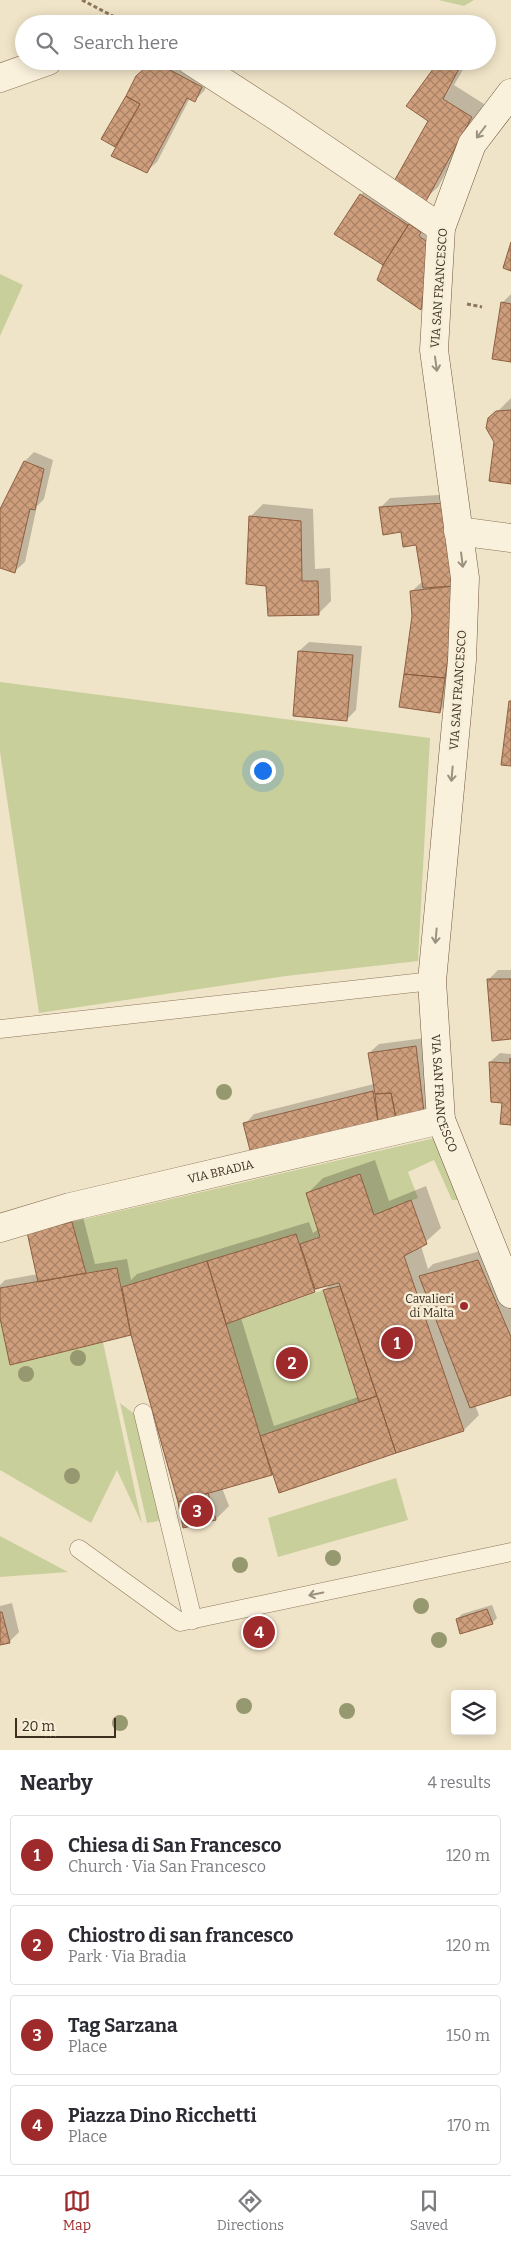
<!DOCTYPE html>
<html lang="en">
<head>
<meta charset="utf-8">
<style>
	:root { --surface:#fff; --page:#f2f2f3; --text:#2b2b33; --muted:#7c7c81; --line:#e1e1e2; --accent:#9e2a2b }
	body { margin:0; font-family:Bitter,serif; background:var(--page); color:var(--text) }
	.controls { position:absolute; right:15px; bottom:15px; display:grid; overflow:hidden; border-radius:5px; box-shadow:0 2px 12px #0003 }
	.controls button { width:45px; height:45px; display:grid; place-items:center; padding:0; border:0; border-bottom:1px solid var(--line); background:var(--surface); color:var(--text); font:25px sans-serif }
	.scale { position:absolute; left:15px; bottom:12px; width:101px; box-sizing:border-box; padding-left:5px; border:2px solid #3d2e20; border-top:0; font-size:14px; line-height:18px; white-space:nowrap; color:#3d2e20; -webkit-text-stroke:4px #f7eed8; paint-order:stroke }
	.you { position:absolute; left:262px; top:770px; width:18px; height:18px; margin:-12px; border:4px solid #fff; border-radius:50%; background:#1a73e8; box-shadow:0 0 0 8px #1a73e833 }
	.badge { display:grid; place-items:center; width:32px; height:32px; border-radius:50%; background:var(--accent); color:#fff; font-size:16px; font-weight:700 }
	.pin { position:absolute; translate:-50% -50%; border:2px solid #fff; box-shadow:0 1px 5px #0006 }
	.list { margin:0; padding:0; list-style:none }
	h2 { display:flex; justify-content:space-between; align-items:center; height:65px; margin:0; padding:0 20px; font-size:21px }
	h2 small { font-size:16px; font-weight:400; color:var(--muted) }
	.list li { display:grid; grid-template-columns:32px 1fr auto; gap:15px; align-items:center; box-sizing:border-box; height:80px; margin:0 10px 10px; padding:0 10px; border:1px solid var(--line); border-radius:5px }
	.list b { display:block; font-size:19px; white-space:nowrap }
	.list p { margin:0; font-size:16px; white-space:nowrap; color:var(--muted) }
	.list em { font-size:16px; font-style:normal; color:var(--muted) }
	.icon { flex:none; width:28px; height:28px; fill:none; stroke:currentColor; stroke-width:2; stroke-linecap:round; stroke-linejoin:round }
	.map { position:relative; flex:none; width:511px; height:1750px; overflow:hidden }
	.search { position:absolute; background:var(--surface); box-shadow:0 2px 12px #0003; left:15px; right:15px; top:15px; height:55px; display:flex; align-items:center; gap:12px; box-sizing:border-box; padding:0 18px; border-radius:28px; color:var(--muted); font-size:19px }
	.sheet { height:425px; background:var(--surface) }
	nav { display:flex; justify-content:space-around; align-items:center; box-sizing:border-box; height:70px; border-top:1px solid var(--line); background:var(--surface); font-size:14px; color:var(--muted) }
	nav a { display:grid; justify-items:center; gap:2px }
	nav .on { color:var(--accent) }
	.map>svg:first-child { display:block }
	.forest { fill:url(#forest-firs) }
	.green { fill:#c9cf9b }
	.shadow { fill:#0003; fill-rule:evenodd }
	.building { fill:url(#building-cross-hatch); stroke:#8d5f41 }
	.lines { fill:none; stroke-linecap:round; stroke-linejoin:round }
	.lane-casing { stroke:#8d765c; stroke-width:19 }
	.street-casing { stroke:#8d765c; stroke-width:29 }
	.secondary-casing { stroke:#6f573f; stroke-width:29 }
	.path { stroke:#8d765c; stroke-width:3; stroke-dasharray:4 2.5; stroke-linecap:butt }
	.lane { stroke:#faf1dc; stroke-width:18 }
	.street { stroke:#faf1dc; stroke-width:28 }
	.secondary { stroke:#faf1dc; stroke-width:28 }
	.tree { fill:#96986f }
	.oneway { stroke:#9c907e }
	.poi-dot { fill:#9e2a2b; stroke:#f7eed8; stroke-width:2 }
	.labels { text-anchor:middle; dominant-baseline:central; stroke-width:5; stroke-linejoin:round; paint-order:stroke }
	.street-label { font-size:12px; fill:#3d2e20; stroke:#f7eed8 }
	.poi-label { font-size:12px; fill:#3d2e20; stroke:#f7eed8; text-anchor:end }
</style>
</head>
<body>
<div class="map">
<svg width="511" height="1750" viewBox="0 0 511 1750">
	<defs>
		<pattern id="forest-firs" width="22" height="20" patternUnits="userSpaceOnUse" patternTransform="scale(1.25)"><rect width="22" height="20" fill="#c9cf9b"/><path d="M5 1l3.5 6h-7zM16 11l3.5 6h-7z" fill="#aeb285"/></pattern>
		<pattern id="building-cross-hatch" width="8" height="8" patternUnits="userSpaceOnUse" patternTransform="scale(1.25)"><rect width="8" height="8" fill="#cf9f7d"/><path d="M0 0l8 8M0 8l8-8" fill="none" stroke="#a98266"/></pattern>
	</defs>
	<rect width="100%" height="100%" fill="#f0e4c8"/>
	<!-- forest -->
	<path class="forest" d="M439,0H474L464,6Z"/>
	<!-- green -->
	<path class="green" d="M0,274L23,285L0,336Z
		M0,682L430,738L418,961L286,976L39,1013L0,752Z
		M439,1137L464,1200H452L434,1160L408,1172L418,1198L300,1244L296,1234L122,1287L117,1268L86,1273L72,1222Z
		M323,1290L359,1402L260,1436L226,1324Z
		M0,1318L103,1342L142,1524L117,1470L91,1523L0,1470Z
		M120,1403L137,1416L164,1520L147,1523Z
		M396,1478L408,1520L278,1557L268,1518Z
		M0,1536L68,1572L0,1577Z"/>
	<!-- shadow -->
	<path class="shadow" d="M153,61H181L211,77L204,91L195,100L190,98L157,162L147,171L120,140L115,146Z
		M441,61H468L454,85L484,104L438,187L425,199L429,121Z
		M370,185L429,222L430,299L421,308L384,264L336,234L361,195Z
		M511,294V361L502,303Z
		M510,399L511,398V482L495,442L490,419Z
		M34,452L53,460L44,499L37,506L25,562L15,571L0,566V513L4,502L25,461Z
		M454,494L449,702L439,712L413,616L412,591L423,581L417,543L402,531L380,508L390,498Z
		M263,504L313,509L315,569L330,568L331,601L318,614L267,585L250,517Z
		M309,642L362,646L356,710L347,719L299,651Z
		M498,970H511V1038L489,979Z
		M425,1038L433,1101L423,1111L252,1153L245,1124L254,1114L374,1084L369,1053L379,1044Z
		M500,1053L511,1054V1123H501L503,1101L490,1062Z
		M375,1160L389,1201L426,1186L441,1228L421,1246L428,1269L433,1264L491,1248L511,1294V1394L475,1405L479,1415L464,1430L395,1452L273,1472L222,1488L229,1506L216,1519L184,1526L131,1334L11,1363L0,1312V1285L5,1280L38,1274L28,1233L82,1213L95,1264L127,1259L131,1280L137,1274L309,1222L313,1233L319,1229L308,1193L323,1178ZM331,1284L324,1290L358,1397L274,1426L241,1318Z
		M12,1603L19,1632L9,1642L0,1644V1606Z
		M492,1605L497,1618L492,1623L457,1619L462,1614Z"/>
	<!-- building -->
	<path class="building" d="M153,61L202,87L195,102L187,98L147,173L111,156L140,104L126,96L136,76Z
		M439,61H463L443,99L472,117L426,201L392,185L428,121L406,106Z
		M126,96L140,104L115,147L101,139Z
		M360,194L408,225L383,265L334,234Z
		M409,224L421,232L419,236L430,244L426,250L430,253L421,310L377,280L383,265Z
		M511,242V271L503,268Z
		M501,302L511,304V362L492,359Z
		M511,410V484L489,481L494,442L486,428L488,418L496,411Z
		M24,461L44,469L35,510L30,509L15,573L0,568V509Z
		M445,503L453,586L423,588L416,545L403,547L401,532L383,535L379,507Z
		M249,516L301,521L302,581H318L319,615L268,616L266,586L246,584Z
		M453,586L454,620L445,678L404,674L412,616L410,591Z
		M298,651L353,655L347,721L293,716Z
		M404,674L445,678L440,713L399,707Z
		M509,701H511V766L501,765Z
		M487,979H511V1039L492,1041Z
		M416,1046L424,1112L396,1118L391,1093L375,1094L368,1053Z
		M510,1058L511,1125L500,1124L502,1103L491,1102L489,1062L510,1063Z
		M373,1091L378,1122L251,1154L243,1123Z
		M391,1093L396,1118L378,1122L375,1094Z
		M360,1174L374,1215L411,1200L427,1244L404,1256L464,1431L396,1453L339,1283L315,1289L300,1244L320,1237L306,1193Z
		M72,1222L86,1273L38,1282L27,1232Z
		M296,1234L315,1292L226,1324L207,1261Z
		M478,1260L511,1337V1395L470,1408L419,1276Z
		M207,1261L272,1475L178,1502L131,1335L122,1287Z
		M117,1268L131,1335L10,1365L0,1318V1288Z
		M340,1286L377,1396L359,1402L323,1290Z
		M377,1396L396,1453L279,1493L260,1436Z
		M208,1493L216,1520L183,1528L178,1502Z
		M487,1609L493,1624L460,1634L456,1619Z
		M0,1612H2L10,1643L0,1645Z"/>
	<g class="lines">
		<defs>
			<path id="lane" d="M0,1029L432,981
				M143,1413L193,1620
				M79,1549L180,1622L511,1552"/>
			<g id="street">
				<path d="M191,61L279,118L441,228"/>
				<path d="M0,78L48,61"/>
				<path d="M458,531L511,538"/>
				<path id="s1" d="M0,1228L70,1207L441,1120"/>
			</g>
			<g id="secondary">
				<path id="s2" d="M511,93L472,144L441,228L434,350L465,578L462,660L432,981L441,1120L511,1294"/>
			</g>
		</defs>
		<!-- lane casing -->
		<use href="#lane" class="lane-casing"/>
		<!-- street casing -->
		<use href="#street" class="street-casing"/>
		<!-- secondary casing -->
		<use href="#secondary" class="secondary-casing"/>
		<!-- path -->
		<path class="path" d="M82,0L128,24
			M467,304L482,307"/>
		<!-- lane -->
		<use href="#lane" class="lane"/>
		<!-- street -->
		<use href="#street" class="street"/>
		<!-- secondary -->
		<use href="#secondary" class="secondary"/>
	</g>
	<!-- trees -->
	<g class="tree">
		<circle cx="224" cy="1092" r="8"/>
		<circle cx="78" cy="1358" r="8"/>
		<circle cx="26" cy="1374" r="8"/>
		<circle cx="72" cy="1476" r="8"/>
		<circle cx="333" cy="1558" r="8"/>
		<circle cx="240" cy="1565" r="8"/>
		<circle cx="421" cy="1606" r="8"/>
		<circle cx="439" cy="1640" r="8"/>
		<circle cx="244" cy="1706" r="8"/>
		<circle cx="347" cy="1711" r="8"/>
		<circle cx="120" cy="1723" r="8"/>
	</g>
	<!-- one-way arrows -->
	<defs><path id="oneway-shaft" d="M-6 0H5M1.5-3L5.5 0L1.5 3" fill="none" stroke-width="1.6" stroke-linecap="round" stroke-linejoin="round" transform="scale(1.25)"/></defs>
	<g class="oneway">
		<use href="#oneway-shaft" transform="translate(481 132) rotate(127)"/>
		<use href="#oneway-shaft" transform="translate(436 364) rotate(82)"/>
		<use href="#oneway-shaft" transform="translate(462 560) rotate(83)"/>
		<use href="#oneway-shaft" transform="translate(452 774) rotate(95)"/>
		<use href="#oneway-shaft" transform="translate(436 936) rotate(95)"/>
		<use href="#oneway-shaft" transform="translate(316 1594) rotate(168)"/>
	</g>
	<!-- markers -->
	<circle class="poi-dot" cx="464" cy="1306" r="5"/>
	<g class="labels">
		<!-- street labels -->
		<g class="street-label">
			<text transform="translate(439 288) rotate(-86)">VIA SAN FRANCESCO</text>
			<text transform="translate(458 690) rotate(-86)">VIA SAN FRANCESCO</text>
			<text stroke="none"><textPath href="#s2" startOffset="1024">VIA SAN FRANCESCO</textPath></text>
			<text stroke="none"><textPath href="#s1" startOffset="228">VIA BRADIA</textPath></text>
		</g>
		<!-- poi labels -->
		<g class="poi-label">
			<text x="454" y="1299">Cavalieri<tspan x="454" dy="14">di Malta</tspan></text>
		</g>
	</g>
</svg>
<div class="controls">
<button><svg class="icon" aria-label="layers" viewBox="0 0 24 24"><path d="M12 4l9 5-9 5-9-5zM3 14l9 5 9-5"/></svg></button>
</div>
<div class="scale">20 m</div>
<div class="you"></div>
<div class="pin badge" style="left:397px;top:1343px">1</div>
<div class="pin badge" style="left:292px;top:1363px">2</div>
<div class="pin badge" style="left:197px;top:1511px">3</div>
<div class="pin badge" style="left:259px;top:1632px">4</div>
<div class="search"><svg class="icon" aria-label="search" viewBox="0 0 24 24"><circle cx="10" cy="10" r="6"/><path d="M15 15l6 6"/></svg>Search here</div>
</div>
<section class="sheet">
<h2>Nearby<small>4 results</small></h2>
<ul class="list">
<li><span class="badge">1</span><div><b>Chiesa di San Francesco</b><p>Church · Via San Francesco</p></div><em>120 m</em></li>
<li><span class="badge">2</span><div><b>Chiostro di san francesco</b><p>Park · Via Bradia</p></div><em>120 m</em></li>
<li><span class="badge">3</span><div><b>Tag Sarzana</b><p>Place</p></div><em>150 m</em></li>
<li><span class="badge">4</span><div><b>Piazza Dino Ricchetti</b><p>Place</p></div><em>170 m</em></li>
</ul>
</section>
<nav>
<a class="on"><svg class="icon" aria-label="map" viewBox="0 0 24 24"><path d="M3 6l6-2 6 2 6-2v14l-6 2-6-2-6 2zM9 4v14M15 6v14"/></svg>Map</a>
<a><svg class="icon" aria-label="directions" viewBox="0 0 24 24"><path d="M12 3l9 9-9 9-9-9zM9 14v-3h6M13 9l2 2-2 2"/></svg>Directions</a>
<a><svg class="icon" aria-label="saved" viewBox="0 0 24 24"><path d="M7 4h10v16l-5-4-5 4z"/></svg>Saved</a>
</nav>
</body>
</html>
